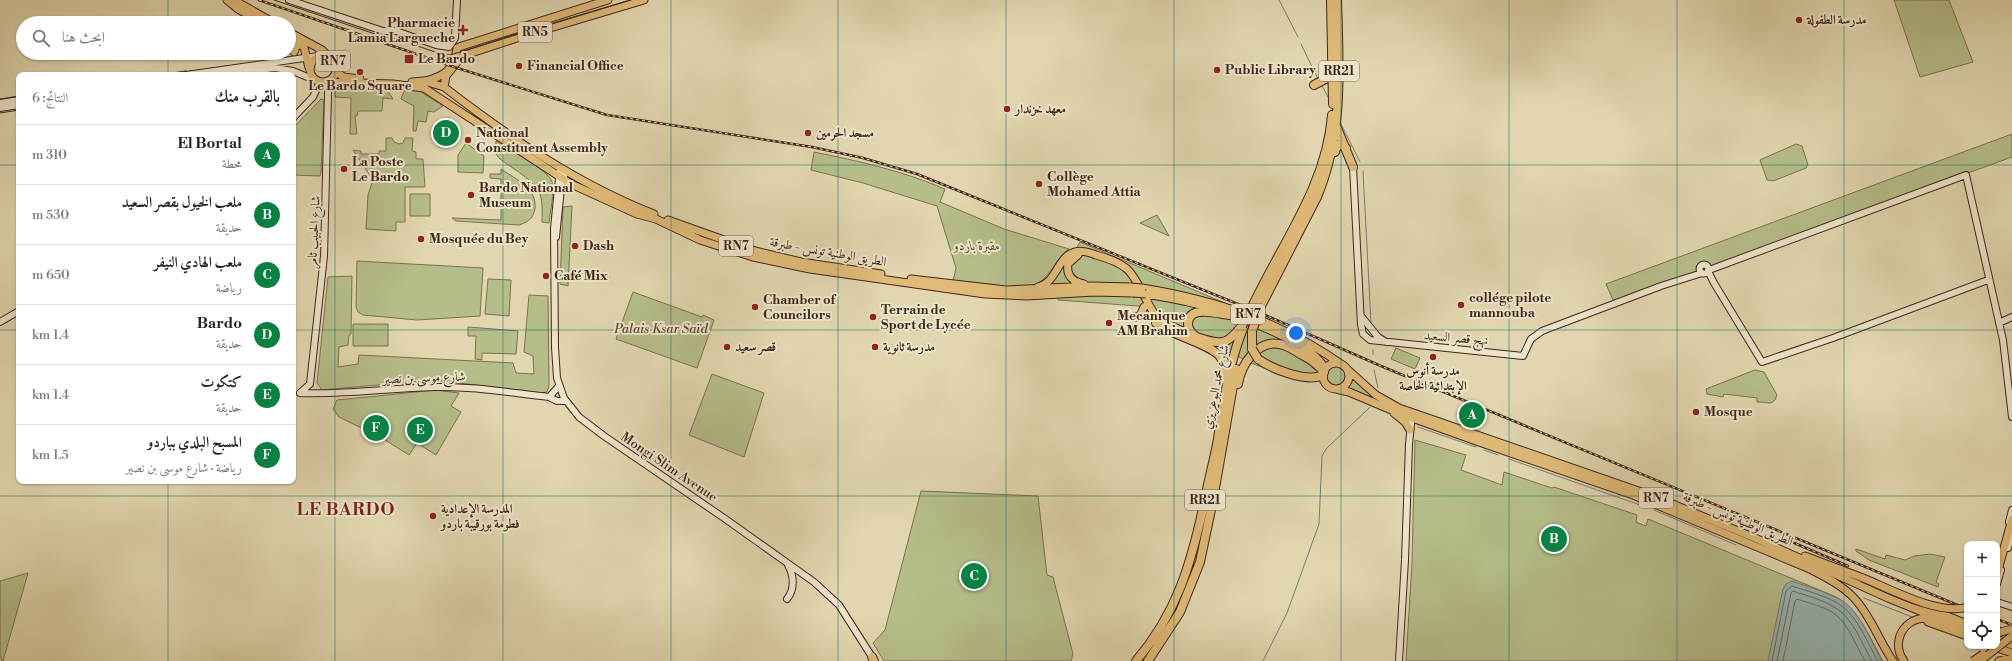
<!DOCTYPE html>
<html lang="ar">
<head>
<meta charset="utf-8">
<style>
	:root { --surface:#fff; --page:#f6f6f6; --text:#222; --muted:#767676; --line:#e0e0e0; --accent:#0b8043 }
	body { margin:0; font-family:"Libre Bodoni",Amiri,serif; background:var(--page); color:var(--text); direction:rtl }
	.controls { position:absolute; right:12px; bottom:12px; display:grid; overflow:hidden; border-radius:8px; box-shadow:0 1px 3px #0004 }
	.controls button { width:36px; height:36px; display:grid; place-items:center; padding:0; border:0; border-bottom:1px solid var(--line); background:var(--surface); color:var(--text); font:20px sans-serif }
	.you { position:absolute; left:1296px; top:333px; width:14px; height:14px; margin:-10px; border:3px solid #fff; border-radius:50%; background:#1a73e8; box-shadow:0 0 0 6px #1a73e833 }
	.badge { display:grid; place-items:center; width:26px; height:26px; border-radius:50%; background:var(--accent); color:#fff; font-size:13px; font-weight:700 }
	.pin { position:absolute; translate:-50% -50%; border:2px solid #fff; box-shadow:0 1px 4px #0006 }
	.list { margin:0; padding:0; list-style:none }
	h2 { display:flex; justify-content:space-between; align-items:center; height:52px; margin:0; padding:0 16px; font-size:17px }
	h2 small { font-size:13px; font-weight:400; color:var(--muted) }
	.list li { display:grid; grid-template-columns:26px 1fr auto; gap:12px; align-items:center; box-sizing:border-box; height:60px; padding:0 16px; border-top:1px solid var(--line) }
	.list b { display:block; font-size:15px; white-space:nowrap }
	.list p { margin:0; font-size:13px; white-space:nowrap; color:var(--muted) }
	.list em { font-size:13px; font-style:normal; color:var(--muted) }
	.icon { flex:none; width:22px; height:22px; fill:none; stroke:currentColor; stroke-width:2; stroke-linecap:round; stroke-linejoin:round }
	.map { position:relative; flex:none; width:2012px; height:661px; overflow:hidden; direction:ltr }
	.search { position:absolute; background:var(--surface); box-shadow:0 1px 3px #0004; left:16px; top:16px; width:280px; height:44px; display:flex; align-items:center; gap:10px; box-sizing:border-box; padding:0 14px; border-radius:22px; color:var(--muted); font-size:15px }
	.panel { position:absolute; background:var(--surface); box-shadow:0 1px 3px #0004; left:16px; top:72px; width:280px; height:412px; border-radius:8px; direction:rtl }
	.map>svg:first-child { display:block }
	.green { fill:#b5bd89; stroke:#7c7150 }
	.water { fill:#97b7b3; stroke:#757d75 }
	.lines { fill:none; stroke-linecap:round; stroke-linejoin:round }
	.shore { stroke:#6d6e65; stroke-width:1 }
	.stream { stroke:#757d75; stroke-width:1 }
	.secondary-casing { stroke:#432517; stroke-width:8 }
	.primary-casing { stroke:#432517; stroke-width:9 }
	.highway-casing { stroke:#432517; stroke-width:10 }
	.secondary { stroke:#ece4cb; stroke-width:6 }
	.primary { stroke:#e0bb78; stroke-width:7 }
	.highway { stroke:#e0bb78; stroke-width:8 }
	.tram { stroke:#432517; stroke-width:1 }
	.rail-casing { stroke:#432517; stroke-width:2.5 }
	.rail { stroke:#ece4cb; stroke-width:1; stroke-dasharray:3; stroke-linecap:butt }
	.primary-bridge-casing { stroke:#432517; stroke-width:9; stroke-linecap:butt }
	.highway-bridge-casing { stroke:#432517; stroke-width:10; stroke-linecap:butt }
	.primary-bridge { stroke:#e0bb78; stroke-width:7 }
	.highway-bridge { stroke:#e0bb78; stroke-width:8 }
	.grid { fill:none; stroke:#0f766e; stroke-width:1; stroke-opacity:0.55 }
	.poi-dot { fill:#8f2418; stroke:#ece4cb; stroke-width:1.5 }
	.labels { text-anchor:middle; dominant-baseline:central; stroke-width:4; stroke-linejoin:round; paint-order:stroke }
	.shield { fill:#ece4cb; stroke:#765e4d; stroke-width:1 }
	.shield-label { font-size:12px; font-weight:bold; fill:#432517 }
	.poi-label { font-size:13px; font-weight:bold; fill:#432517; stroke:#ece4cb; text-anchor:start }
	.street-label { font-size:13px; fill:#432517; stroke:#ece4cb }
	.park-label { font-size:13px; font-style:italic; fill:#5a432e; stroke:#ece4cb }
	.district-label { font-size:17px; font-weight:bold; letter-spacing:1px; fill:#7a1f14; stroke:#ece4cb }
</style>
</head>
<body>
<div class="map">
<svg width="2012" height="661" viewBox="0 0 2012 661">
	<rect width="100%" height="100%" fill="#e1d6af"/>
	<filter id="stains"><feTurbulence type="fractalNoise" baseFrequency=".005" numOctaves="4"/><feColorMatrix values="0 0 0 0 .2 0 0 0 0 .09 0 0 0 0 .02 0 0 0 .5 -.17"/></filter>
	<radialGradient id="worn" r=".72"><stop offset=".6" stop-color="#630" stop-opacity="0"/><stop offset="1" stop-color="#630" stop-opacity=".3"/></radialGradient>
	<!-- green -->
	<path class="green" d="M1894,0H1949L1973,62L1920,77Z
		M335,88H386L393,99L383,98L382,111H358L357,116H355L357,134H350L351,98L335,97Z
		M408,89L418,90L443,106L434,112L428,111L426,122L418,121L416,131H413L414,106L401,99L404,91Z
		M321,99L324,100L321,172L320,176L293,175V128Z
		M442,127L458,138L453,145H441Z
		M2012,134V157L1614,302L1606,284Z
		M386,138H392L394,142L399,144L403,143L405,138H413L412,151L416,152V159H423L425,187H405V222H396V231L366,229L368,195L373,180L353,150L361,151V154H379V151H386Z
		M496,141C508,149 548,169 552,182C555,193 550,211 549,223L542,222C542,213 543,203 540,194C536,181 510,167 500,159L495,153Z
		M466,143L484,156L483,173L458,172V155Z
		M1796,144L1802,146L1808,165L1806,168L1773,181L1767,180L1760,160Z
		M814,152C859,161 903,171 945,189L940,202L1004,229L1069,249C1057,257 1053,272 1041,281C1024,294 974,284 953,281L956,268L937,206L863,183L811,170Z
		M501,169C517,180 537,188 535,209C533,219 528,222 519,225L456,221L452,218L501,220V179L490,178V174H501Z
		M410,194H430V216H410Z
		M572,206L568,286L560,284L563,207Z
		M1157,215L1169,236L1140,223Z
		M1080,242L1263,319L1343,369L1372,396L1371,398L1334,387L1317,379L1279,373L1256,365L1218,347L1212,340L1164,320L1151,307L1058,300V287L1042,284L1076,249Z
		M357,261L483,268L480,316L417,320L363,315L358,312L356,307Z
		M352,276L351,334L349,335L348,345L339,347L338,367L358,364L359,355L513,363L516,373L534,374L533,356L524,352L529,295L548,296L549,385L547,392L541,393L434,380L322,390L317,383L328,277Z
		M488,279L511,280L509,316L485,314Z
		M633,292L702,317L703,315L714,320L697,368L616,339Z
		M353,324H388V346H353Z
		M468,327L518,331L516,354L482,353V360L475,359L476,336H468Z
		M1396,348L1420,358L1415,369L1391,359Z
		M1755,370L1764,372L1777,395L1775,400L1771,403L1757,402V398L1724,394L1723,397L1707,394L1706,389Z
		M712,374L764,393L744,457L689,435Z
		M435,390L459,393L451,406L461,412L436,455L417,443L409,455L382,438L339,417L333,409L337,400Z
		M1415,440L1466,455L1461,470L1502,485L1504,472L1552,488L1554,487L1637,515L1636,522L1646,526L1648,519L1834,596C1859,609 1870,638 1883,661H1406L1412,563Z
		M921,491L1038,496L1047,575L1053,577L1073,654L1071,661H884L873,643L885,630Z
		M1856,549L1885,559L1886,555L1905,560L1914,556L1930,554L1945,557L1936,582L1939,584L1938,587L1869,560L1856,551Z
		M28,573L3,661H2L0,655V581Z"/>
	<!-- water -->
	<path class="water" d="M1792,581C1808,587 1827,592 1841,600C1861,612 1871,642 1882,661H1768L1783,589L1786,584Z"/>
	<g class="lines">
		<!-- shore -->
		<path class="shore" d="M1772,661L1786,591L1792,586C1807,591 1826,596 1839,604C1858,616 1867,643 1878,661
			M1777,661L1791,593L1793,591C1807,596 1825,600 1837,609C1854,620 1862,644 1872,661
			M1783,661L1795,601L1797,599C1809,603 1825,607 1835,614C1849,625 1856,646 1865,661"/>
		<!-- stream -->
		<path class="stream" d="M1279,0L1298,37
			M1301,44L1318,79
			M1322,86L1328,97
			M1340,122L1360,162
			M1363,171L1371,323
			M1373,350V354
			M1374,370L1378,388
			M1418,427L1476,447
			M1484,450L1498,455
			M1509,459L1640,505
			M1654,510L1736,545
			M1864,598L1912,617
			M1263,661L1287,613L1319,524L1322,456L1326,449L1370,407"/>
		<defs>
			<path id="secondary" d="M289,0L383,31H396L436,45L449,47L455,38L457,0
				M186,75L318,56
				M217,75L275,68L293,71L317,81
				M0,103L19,100
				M0,108L19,105
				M293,118L313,97L320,82
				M1353,167L1361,325L1363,334L1370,340L1523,356L1531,339L1542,331L1661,286L1702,273
				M560,169L554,228L555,347L557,378L564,398L579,417L604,436L724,518L814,582L839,605L874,660
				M556,237L562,179L566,172
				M1699.5 269a4.5 4.5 0 1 1 9 0a4.5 4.5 0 1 1-9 0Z
				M1709,270L1966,175L2003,340L2012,417
				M1708,271L1714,283L1762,362L1833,338L1988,280
				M1361,316L1378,337L1386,342
				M0,322L19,311
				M1999,323L2012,317
				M300,393L310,384L324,256L328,94V88L324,82
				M300,393C345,395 389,388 434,387C473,386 511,393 549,397L557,401H566
				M551,395L559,386
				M2009,522L2012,510
				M2008,548L2012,532
				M1997,584L2001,570
				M787,599C795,589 794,576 788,565
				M1997,602L2012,607
				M1399,661L1405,560L1409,444L1412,414"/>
			<path id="primary" d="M227,0L238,9L263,23
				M234,0L274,23
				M289,32L322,50L329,57
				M289,38L304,47L309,68
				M294,52L296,47L295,41
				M310 69a13 13 0 1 1 26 0a13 13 0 1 1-26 0Z
				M336,71L343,77L360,79
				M425,81C446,76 454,69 457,48L462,46L608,0
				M324,82L393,84L424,88L571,184L637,214L656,219L700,240L753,257L810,269L985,294L1027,296L1094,292L1133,293
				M412,82L424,81L444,87C509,137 577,184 654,214
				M444,87L446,76L462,56L520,37L644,0
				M668,220L755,251L801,262L881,274
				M1078,255L1068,264C1066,276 1073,282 1084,284
				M911,279L1006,290L1092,286L1131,287
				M1038,287C1054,283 1056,266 1067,256C1077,249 1086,251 1096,255C1107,258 1119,262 1127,269C1139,280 1146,304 1158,319
				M1142,288C1216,300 1282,322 1344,366
				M1146,294C1164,297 1182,300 1200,305C1226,312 1318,343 1325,370
				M1135,317L1140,316L1144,307
				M1323 376a13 13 0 1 1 26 0a13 13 0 1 1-26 0Z
				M1347,369L1376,395L1399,408L1653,496L1755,538L1888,598L1967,630
				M1336,389L1349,392L1401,414L1479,442L1633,495L1810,569C1825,577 1842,585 1854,598C1871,616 1879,641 1893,661
				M1394,413L1405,422L1410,430
				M1805,556L1863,578
				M1997,574L2012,519
				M1917,604L1967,624
				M1928,622L1967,636
				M1997,639L2012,645
				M1991,646L2012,653
				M1904,661C1888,639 1909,611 1935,620
				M1999,661L2012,658"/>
			<path id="highway" d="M1331,0L1333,104
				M1314,85L1333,75
				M1337,128L1353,167
				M1335,152L1337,146L1340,144L1346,148
				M1254,303C1283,242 1327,184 1332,115
				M1261,306L1317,197C1344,132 1339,69 1337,0
				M1158,319C1171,327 1212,347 1226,341C1232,338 1236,333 1240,328
				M1156,323C1171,335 1214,345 1221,358C1226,364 1225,372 1223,379
				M1195,336C1190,331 1186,327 1189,319C1193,306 1219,314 1230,315
				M1252,349V331
				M1258,359C1272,369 1307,383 1323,375
				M1238,384C1241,365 1257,340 1279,344C1288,345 1295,351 1302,355C1310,359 1318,365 1324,372
				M872,657L874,661
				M1136,661C1177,613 1191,564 1204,504C1208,482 1214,461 1218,439C1224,400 1229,362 1244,326
				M1148,661L1180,612L1200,562L1212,505L1236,369"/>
		</defs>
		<!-- secondary casing -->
		<use href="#secondary" class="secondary-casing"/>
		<!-- primary casing -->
		<use href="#primary" class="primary-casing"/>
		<!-- highway casing -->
		<use href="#highway" class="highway-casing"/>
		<!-- secondary -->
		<use href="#secondary" class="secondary"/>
		<!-- primary -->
		<use href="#primary" class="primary"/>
		<!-- highway -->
		<use href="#highway" class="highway"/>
		<!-- tram -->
		<path class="tram" d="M274,0L384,37L397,39L441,54L450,55L631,0
			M157,75L186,71
			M0,99L19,96
			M0,113L19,110"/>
		<defs>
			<path id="rail" d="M259,0L454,67L607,115L812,147L863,158L917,174L1265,315L1381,366L1967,609
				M1785,539L1848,566
				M1997,619L2012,625
				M1997,627L2012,633"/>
		</defs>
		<!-- rail casing -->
		<use href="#rail" class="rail-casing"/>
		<!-- rail -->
		<use href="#rail" class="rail"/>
		<defs>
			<path id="primary-bridge" d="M1131,287L1142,288
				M1133,293L1146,294
				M1863,578C1890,589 1940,616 1967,607
				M1997,633L2012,629
				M1973,661L1983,654
				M1980,661L2012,636"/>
			<path id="highway-bridge" d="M1242,326L1254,303
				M1252,331L1261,306
				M1252,349L1258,359"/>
		</defs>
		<!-- primary-bridge casing -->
		<use href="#primary-bridge" class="primary-bridge-casing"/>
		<!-- highway-bridge casing -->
		<use href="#highway-bridge" class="highway-bridge-casing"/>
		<!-- primary-bridge -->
		<use href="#primary-bridge" class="primary-bridge"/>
		<!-- highway-bridge -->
		<use href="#highway-bridge" class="highway-bridge"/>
	</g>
	<!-- grid -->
	<path class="grid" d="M168,0V23M335,0V661M503,0V661M671,0V661M838,0V661M1006,0V661M1174,0V661M1341,0V661M1509,0V661M1677,0V661M1844,0V661M168,53V75M0,165H19M293,165H2012M0,330H19M293,330H2012M168,481V661M0,496H2012"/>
	<!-- markers -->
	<g class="poi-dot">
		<circle cx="1799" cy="20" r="4"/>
		<path d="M461 24h4v4h4v4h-4v4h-4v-4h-4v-4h4z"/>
		<rect x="404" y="54" width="10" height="10" rx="2"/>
		<circle cx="519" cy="66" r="4"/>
		<circle cx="1217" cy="70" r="4"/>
		<circle cx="360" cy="72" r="4"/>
		<circle cx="1007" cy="109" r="4"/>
		<circle cx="808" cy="133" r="4"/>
		<circle cx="468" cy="140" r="4"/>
		<circle cx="344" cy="169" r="4"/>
		<circle cx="1039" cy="184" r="4"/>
		<circle cx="471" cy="195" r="4"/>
		<circle cx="421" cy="239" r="4"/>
		<circle cx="575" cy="246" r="4"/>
		<circle cx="546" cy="276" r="4"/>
		<circle cx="1461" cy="305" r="4"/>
		<circle cx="755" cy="307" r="4"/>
		<circle cx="873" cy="317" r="4"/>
		<circle cx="1109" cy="323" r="4"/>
		<circle cx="727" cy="347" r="4"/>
		<circle cx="875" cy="347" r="4"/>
		<circle cx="1433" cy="357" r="4"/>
		<circle cx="1696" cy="412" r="4"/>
		<circle cx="433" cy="516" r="4"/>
	</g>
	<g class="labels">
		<!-- shield labels -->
		<g class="shield">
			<rect x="518" y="22" width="34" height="20" rx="3"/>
			<rect x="316" y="51" width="34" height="20" rx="3"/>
			<rect x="1319" y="61" width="40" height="20" rx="3"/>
			<rect x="719" y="236" width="34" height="20" rx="3"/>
			<rect x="1231" y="304" width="34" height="20" rx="3"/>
			<rect x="1639" y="488" width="34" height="20" rx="3"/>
			<rect x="1185" y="490" width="40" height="20" rx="3"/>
		</g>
		<g class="shield-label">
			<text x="535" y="32">RN5</text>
			<text x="333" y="61">RN7</text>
			<text x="1339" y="71">RR21</text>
			<text x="736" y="246">RN7</text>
			<text x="1248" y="314">RN7</text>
			<text x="1656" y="498">RN7</text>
			<text x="1205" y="500">RR21</text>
		</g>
		<!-- poi labels -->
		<g class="poi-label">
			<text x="1807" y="20">مدرسة الطفولة</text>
			<text x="455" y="23" text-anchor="end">Pharmacie<tspan x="455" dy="15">Lamia Largueche</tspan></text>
			<text x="418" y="59">Le Bardo</text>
			<text x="527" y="66">Financial Office</text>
			<text x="1225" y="70">Public Library</text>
			<text x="360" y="86" text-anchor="middle">Le Bardo Square</text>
			<text x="1015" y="109">معهد خزندار</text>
			<text x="476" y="133">National<tspan x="476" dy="15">Constituent Assembly</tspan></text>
			<text x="816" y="133">مسجد الحرمين</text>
			<text x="352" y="162">La Poste<tspan x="352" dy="15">Le Bardo</tspan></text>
			<text x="1047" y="177">Collège<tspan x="1047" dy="15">Mohamed Attia</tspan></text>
			<text x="479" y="188">Bardo National<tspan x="479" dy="15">Museum</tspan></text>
			<text x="429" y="239">Mosquée du Bey</text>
			<text x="583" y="246">Dash</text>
			<text x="554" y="276">Café Mix</text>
			<text x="1469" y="298">collége pilote<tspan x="1469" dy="15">mannouba</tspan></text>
			<text x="763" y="300">Chamber of<tspan x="763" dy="15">Councilors</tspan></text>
			<text x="881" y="310">Terrain de<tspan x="881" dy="15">Sport de Lycée</tspan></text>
			<text x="1117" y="316">Mecanique<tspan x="1117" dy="15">AM Brahim</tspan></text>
			<text x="735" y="347">قصر سعيد</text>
			<text x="883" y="347">مدرسة ثانوية</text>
			<text x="1433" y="371" text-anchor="middle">مدرسة أنوس<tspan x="1433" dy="15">الإبتدائية الخاصة</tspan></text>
			<text x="1704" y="412">Mosque</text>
			<text x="441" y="509">المدرسة الإعدادية<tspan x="441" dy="15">فطومة بورقيبة باردو</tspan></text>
		</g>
		<!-- street labels -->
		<g class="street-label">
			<text transform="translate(314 232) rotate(-87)">شارع الحبيب ثامر</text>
			<text transform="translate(828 252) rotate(10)">الطريق الوطنية تونس - طبرقة</text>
			<text transform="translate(1456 338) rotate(5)">نهج قصر السعيد</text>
			<text transform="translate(424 378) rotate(-2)">شارع موسى بن نصير</text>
			<text transform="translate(1216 387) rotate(-78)">شارع محمد البوعزيزي</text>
			<text transform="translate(669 467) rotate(34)">Mongi Slim Avenue</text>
			<text transform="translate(1738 519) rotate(23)">الطريق الوطنية تونس - طبرقة</text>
		</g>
		<!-- park labels -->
		<g class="park-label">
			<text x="977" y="246">مقبرة باردو</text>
			<text x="661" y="329">Palais Ksar Saïd</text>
		</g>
		<!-- district labels -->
		<g class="district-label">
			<text x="346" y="510">LE BARDO</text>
		</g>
	</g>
	<rect width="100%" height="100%" filter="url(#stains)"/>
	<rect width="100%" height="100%" fill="url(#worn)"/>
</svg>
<div class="controls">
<button>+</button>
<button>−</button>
<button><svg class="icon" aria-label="locate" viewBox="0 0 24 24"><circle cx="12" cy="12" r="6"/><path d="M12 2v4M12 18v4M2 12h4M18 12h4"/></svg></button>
</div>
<div class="you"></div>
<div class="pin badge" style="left:1472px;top:415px">A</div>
<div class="pin badge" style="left:1554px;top:539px">B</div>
<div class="pin badge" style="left:974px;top:576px">C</div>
<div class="pin badge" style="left:446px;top:133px">D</div>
<div class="pin badge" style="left:420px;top:430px">E</div>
<div class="pin badge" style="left:376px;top:428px">F</div>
<div class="search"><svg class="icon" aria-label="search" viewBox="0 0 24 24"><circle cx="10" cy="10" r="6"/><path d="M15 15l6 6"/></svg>ابحث هنا</div>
<section class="panel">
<h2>بالقرب منك<small>النتائج: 6</small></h2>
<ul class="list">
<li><span class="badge">A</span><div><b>El Bortal</b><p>محطة</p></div><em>310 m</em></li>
<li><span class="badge">B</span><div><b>ملعب الخيول بقصر السعيد</b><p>حديقة</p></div><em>530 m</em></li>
<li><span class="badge">C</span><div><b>ملعب الهادي النيفر</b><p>رياضة</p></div><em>650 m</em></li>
<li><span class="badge">D</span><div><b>Bardo</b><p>حديقة</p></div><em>1.4 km</em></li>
<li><span class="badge">E</span><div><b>كتكوت</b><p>حديقة</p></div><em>1.4 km</em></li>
<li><span class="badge">F</span><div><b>المسبح البلدي بباردو</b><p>رياضة · شارع موسى بن نصير</p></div><em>1.5 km</em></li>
</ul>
</section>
</div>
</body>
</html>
